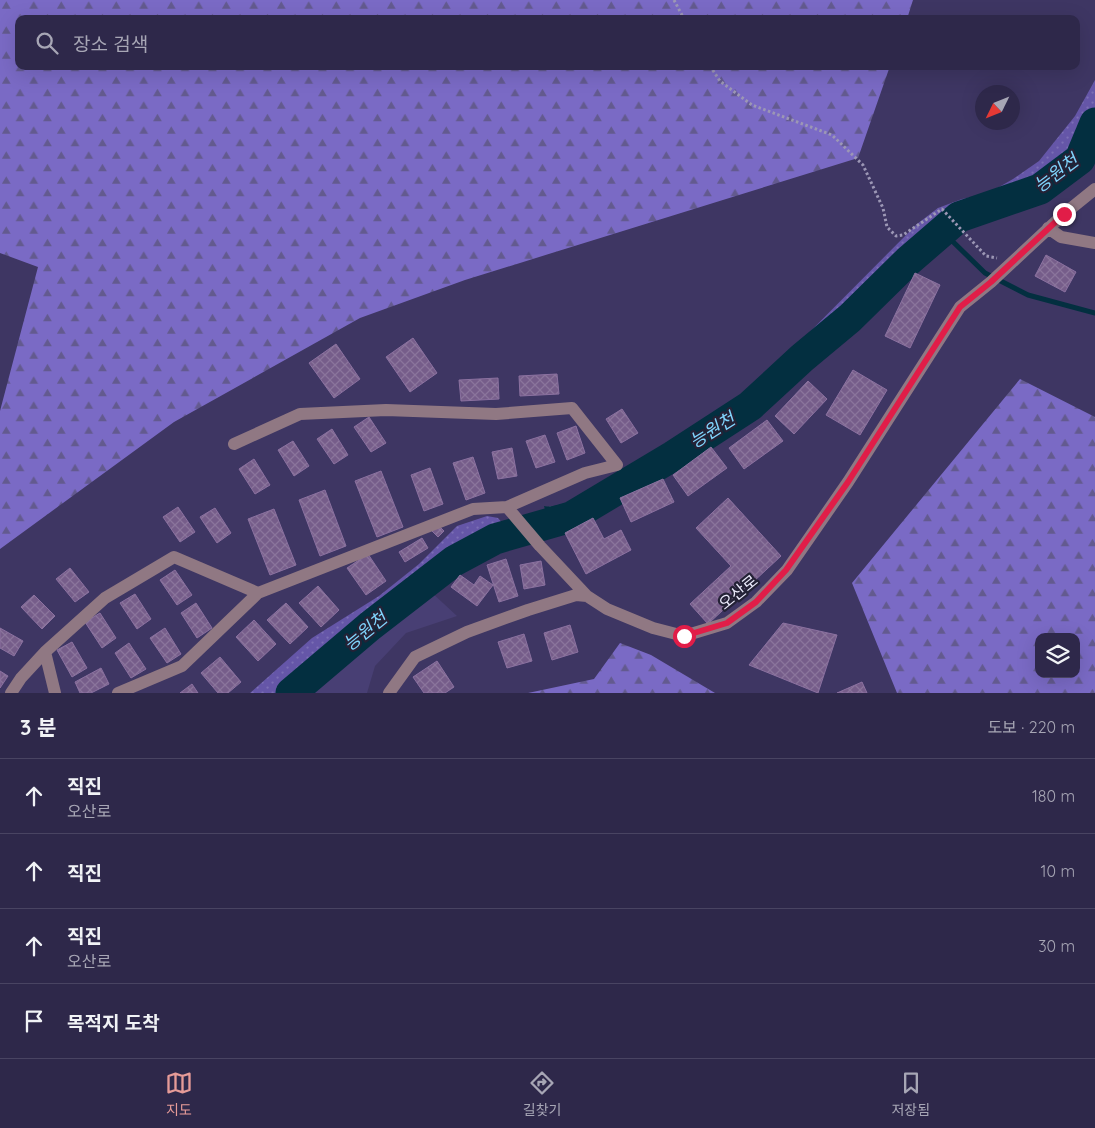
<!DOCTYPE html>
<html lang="ko">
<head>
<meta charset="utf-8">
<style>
	:root { --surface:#2e284a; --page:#3a3454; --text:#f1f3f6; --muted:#a7a6b5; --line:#494462; --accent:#e69b98 }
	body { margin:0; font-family:Quicksand,"Noto Sans KR",sans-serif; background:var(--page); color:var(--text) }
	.controls { position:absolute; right:15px; bottom:15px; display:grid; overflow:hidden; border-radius:10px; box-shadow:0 5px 20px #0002 }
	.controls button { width:45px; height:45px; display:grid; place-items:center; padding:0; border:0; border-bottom:1px solid var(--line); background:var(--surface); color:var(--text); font:25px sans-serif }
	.compass { position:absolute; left:975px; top:85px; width:45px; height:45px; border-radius:50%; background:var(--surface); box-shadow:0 5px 20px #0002; rotate:227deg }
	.stop { position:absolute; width:15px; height:15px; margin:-11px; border:4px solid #e11d48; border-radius:50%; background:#fff }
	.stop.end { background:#e11d48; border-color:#fff; box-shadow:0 1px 5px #0008 }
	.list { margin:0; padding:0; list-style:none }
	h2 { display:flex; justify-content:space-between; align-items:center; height:65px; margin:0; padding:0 20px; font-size:21px }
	h2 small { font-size:16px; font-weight:400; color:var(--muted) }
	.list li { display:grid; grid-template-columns:32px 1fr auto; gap:15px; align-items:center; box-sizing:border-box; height:75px; padding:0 20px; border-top:1px solid var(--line) }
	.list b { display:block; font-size:19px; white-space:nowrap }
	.list p { margin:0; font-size:16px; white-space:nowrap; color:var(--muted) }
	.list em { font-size:16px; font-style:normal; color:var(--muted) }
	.icon { flex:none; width:28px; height:28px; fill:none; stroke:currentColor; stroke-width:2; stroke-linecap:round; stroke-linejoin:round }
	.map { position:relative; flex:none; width:1095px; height:693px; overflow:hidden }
	.search { position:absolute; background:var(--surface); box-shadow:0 5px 20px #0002; left:15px; right:15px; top:15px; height:55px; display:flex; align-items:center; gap:12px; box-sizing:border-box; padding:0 18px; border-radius:10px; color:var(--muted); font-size:19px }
	.sheet { height:365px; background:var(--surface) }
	nav { display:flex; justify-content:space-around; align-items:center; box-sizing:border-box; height:70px; border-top:1px solid var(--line); background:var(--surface); font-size:14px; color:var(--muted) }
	nav a { display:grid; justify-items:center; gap:2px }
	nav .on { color:var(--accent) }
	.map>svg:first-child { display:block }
	.built { fill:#483f74 }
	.grass { fill:url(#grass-dots) }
	.forest { fill:url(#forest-firs); fill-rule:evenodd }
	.water { fill:url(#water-waves) }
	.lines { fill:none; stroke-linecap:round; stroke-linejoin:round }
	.stream { stroke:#032f40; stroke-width:5 }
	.river { stroke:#032f40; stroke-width:31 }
	.building { fill:url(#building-cross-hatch); stroke:#8b71a0 }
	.path { stroke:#9c97b5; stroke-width:3; stroke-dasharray:2.5 2.5; stroke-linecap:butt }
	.minor { stroke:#907883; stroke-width:12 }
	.route { stroke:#e11d48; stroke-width:6 }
	.labels { text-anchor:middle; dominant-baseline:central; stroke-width:4.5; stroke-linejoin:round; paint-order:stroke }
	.street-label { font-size:16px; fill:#edecfd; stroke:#242236 }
	.water-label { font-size:18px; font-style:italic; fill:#80d5fd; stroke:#242236 }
</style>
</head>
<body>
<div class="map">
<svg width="1095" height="693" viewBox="0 0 1095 693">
	<defs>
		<pattern id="grass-dots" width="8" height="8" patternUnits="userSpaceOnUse" patternTransform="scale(1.25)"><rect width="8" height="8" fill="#6556a8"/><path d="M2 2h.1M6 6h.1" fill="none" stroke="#7b6eb5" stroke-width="1.8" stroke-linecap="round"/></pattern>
		<pattern id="forest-firs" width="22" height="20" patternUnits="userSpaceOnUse" patternTransform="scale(1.25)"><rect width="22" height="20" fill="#7a6ac5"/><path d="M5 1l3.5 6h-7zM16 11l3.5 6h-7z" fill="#635a8f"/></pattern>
		<pattern id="water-waves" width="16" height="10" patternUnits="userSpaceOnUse" patternTransform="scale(1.25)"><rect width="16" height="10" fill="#032f40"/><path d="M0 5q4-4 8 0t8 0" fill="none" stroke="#284d5c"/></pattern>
		<pattern id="building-cross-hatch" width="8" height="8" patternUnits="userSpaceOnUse" patternTransform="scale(1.25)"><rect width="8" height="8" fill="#765d8a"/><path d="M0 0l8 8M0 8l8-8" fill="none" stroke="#8a749b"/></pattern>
	</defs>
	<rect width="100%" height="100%" fill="#3e3663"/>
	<!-- built -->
	<path class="built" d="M430,591L457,616L406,633L375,666L367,693H312Z"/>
	<!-- grass -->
	<path class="grass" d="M1095,80V115L1077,156L1039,186L958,214L902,261L845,319L800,356L749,403L617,486L612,481L605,480L716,418L759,383L917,224L938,208L962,199L987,194L1013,179L1039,161L1075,116Z
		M1095,130V150L1092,157L1075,174L1039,199L970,224L956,237L948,231L961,219L1039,193L1083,160Z
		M936,240L944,241L948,245L932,252L903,276L871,310L827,353L761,413L735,431L670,468L628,487L612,497L617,491L675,457L753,407L803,360L854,318L909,264Z
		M487,516L498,518L509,531C461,546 423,580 384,611C351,637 317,664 287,693H250L312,638L379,596L419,564L457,526Z
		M515,535L522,542L499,544L470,558L444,573L431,584L364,635L298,693H294L301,685C338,654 375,624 413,594C445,570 476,545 515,535Z"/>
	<!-- forest -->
	<path class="forest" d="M0,0H913L907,19H19V66H890L858,158L465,280L360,318L174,422L0,549V411L38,267L0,253Z
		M1020,379L1095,417V693H897L852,583ZM1039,637H1076V674H1039Z
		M620,643L651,655L715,693H528L594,679Z"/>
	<!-- water -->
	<path class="water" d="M605,482L613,484L617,488L607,498L551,533L544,506C552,509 590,496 597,491C601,488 602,485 605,482Z"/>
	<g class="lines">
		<!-- stream -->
		<path class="stream" d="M943,232L985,273L1028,295L1095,313"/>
		<!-- river -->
		<path class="river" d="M291,693L370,626L454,561L495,539L571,517L673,456L750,406L802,358L850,318L908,261L959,217L1040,189L1080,159L1095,123"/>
	</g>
	<!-- building -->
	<path class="building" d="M1046,255L1076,272L1065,292L1035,276Z
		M915,273L940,285L910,348L885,336Z
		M413,338L437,373L410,392L386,357Z
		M336,344L360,379L334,398L309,363Z
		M853,370L887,390L860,435L826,415Z
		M557,374L559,394L520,396L519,376Z
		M498,378L499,399L461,401L459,380Z
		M808,381L827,399L794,434L775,416Z
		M622,409L638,433L621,443L606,419Z
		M369,417L386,443L371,452L354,427Z
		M767,420L783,441L744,469L729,448Z
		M576,426L585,453L567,460L557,433Z
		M332,429L348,455L334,464L317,439Z
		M545,435L555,462L536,468L526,441Z
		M293,441L309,466L294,476L278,450Z
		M711,447L727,468L688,496L673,475Z
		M512,448L517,476L498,479L492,452Z
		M473,457L485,493L466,500L453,463Z
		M254,459L270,485L255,494L239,469Z
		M430,468L443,504L424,511L411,475Z
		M381,471L403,527L377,537L355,481Z
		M663,479L674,502L631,522L620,498Z
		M325,490L346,546L320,556L299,500Z
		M728,498L781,556L708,624L690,604L731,566L696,528Z
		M178,507L195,532L180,542L163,517Z
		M215,508L231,533L217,543L200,517Z
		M274,509L296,565L270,575L248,519Z
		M593,518L604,539L621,530L631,550L586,574L565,533Z
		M438,525L444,531L438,537L432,531Z
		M422,538L428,548L405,562L399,552Z
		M368,554L386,581L366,595L347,568Z
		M506,559L518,596L499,602L487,565Z
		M541,561L545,585L524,589L520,565Z
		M70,568L89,592L75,602L56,579Z
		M175,570L192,595L177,605L160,580Z
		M460,575L474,585L480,576L493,585L477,606L451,587Z
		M318,586L339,610L321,627L299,603Z
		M135,594L151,619L137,629L120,603Z
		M34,595L55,616L42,629L21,607Z
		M196,603L212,628L197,638L181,613Z
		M286,603L308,627L290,644L267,620Z
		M100,613L116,638L102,648L85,622Z
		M254,620L276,644L258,661L236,637Z
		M783,623L837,635L818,693L749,665Z
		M570,625L578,652L552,660L544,633Z
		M0,628L23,641L14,656L0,648Z
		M165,628L181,654L167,663L150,638Z
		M524,634L532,661L507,668L498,642Z
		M72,642L87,668L72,677L57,650Z
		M129,643L146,669L131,678L115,653Z
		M220,657L241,682L228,693H218L201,673Z
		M437,661L454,687L445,693H424L413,677Z
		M101,668L109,684L91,693H80L75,682Z
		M0,671L8,676L0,688Z
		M862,682L867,693H837Z
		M192,684L198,693H180Z"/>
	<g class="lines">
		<!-- path -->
		<path class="path" d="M674,0L684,19
			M710,66L720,81L752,105L832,135L863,165L883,208L887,227L896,236L903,235L942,209L986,256L997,258"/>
		<!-- minor -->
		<path class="minor" d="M1048,228L1061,237L1095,243
			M507,507L540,546L587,596
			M11,693L21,678L45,652
			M55,693L45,652L105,598L174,557L258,593
			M118,693L182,666L258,593L473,509L507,507L585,473L617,465L572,408L496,414L386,410L300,414L234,444
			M389,693L415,657L467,632L528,610L576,595L587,596L607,609L653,628L684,636L727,623L756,602L787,570L848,482L960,307L991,282L1064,214L1095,189"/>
	</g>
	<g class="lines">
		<!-- route -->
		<path class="route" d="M684,636L727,623L756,602L786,570L848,482L960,307L991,282L1064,214"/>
	</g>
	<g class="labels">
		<!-- street labels -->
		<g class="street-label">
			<text transform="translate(738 592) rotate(-39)">오산로</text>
		</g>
		<!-- water labels -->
		<g class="water-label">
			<text transform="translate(1056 173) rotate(-37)">능원천</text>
			<text transform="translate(712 430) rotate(-32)">능원천</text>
			<text transform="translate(365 631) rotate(-39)">능원천</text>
		</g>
	</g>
</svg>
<div class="controls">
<button><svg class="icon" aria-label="layers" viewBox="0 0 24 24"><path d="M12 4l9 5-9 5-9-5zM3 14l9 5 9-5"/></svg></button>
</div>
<svg class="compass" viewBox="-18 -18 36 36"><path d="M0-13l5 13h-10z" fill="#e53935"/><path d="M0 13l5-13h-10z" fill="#a7a6b5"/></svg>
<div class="stop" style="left:684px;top:636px"></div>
<div class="stop end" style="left:1064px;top:214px"></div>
<div class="search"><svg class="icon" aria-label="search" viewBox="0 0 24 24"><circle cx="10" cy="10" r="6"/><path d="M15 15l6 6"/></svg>장소 검색</div>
</div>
<section class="sheet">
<h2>3 분<small>도보 · 220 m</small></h2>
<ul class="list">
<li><svg class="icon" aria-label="ahead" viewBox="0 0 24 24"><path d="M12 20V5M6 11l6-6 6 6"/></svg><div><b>직진</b><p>오산로</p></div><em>180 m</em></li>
<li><svg class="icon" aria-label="ahead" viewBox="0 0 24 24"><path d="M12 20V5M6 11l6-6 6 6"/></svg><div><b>직진</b></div><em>10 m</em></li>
<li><svg class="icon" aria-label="ahead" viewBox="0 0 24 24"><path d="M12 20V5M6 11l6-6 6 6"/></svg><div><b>직진</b><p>오산로</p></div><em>30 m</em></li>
<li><svg class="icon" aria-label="arrive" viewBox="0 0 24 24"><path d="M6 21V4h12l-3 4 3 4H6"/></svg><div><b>목적지 도착</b></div></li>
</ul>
</section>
<nav>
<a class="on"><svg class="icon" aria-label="map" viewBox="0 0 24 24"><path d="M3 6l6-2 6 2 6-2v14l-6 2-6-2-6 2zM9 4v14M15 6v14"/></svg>지도</a>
<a><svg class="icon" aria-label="directions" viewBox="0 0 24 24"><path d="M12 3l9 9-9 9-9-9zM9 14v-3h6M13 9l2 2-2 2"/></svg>길찾기</a>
<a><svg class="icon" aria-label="saved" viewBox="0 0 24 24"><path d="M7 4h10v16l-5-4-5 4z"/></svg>저장됨</a>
</nav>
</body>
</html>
